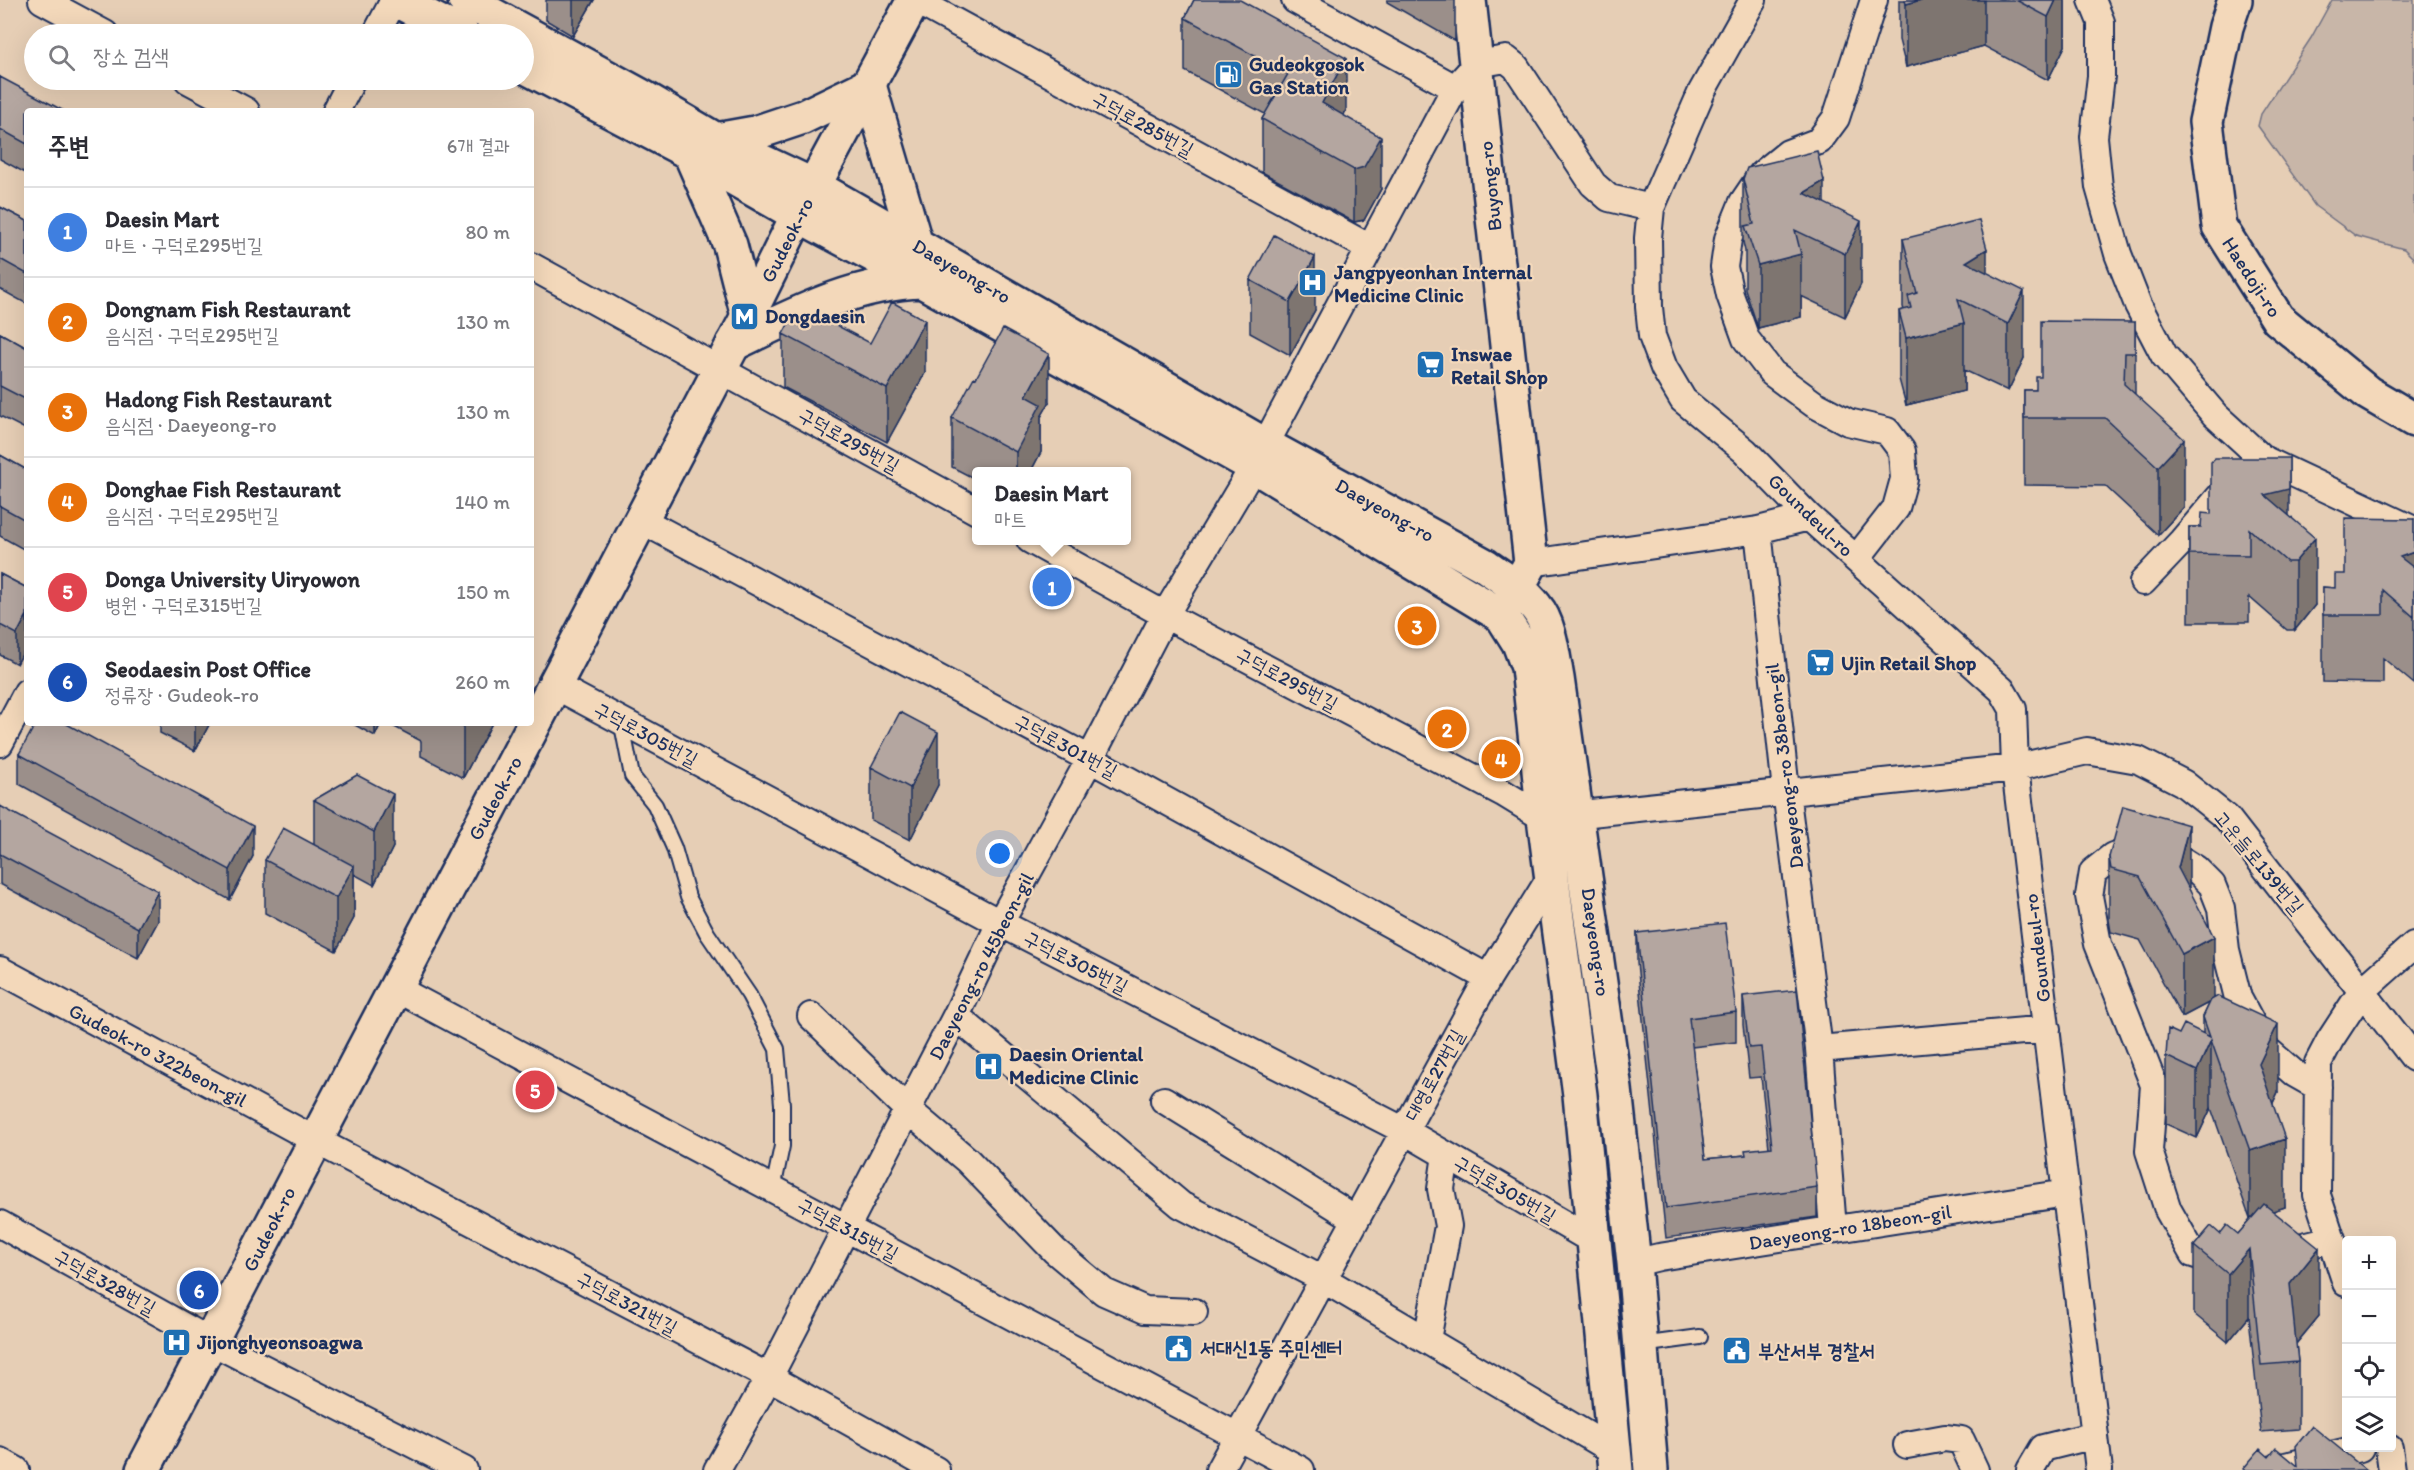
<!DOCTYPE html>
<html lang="ko">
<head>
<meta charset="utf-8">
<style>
	:root { --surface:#fff; --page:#f2f2f3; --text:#2b2b33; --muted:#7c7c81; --line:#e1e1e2; --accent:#1f6fb2 }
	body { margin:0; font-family:Itim,"Poor Story",sans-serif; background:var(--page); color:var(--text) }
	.controls { position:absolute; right:18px; bottom:18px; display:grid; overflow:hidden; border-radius:6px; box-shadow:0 6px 24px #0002 }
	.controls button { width:54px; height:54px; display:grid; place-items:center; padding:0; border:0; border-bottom:2px solid var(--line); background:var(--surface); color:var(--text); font:30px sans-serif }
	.you { position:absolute; left:1000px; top:854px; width:21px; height:21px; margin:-15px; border:4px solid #fff; border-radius:50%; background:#1a73e8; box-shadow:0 0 0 9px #1a73e833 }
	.badge { display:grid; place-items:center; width:39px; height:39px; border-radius:50%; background:var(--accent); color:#fff; font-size:20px; font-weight:700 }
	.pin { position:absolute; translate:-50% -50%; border:3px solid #fff; box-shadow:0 2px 6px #0006 }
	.popup { position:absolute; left:972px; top:467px; width:159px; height:78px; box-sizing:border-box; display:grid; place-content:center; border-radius:6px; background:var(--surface); filter:drop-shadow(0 2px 4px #0005); font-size:20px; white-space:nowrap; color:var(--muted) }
	.popup b { font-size:22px; color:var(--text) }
	.popup::after { content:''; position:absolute; left:50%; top:100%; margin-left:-12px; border:12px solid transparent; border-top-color:var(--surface) }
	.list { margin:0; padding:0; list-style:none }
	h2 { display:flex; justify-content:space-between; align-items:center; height:78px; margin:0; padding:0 24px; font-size:26px }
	h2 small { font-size:20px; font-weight:400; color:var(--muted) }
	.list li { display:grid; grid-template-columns:39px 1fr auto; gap:18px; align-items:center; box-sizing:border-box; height:90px; padding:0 24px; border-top:2px solid var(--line) }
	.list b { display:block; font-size:22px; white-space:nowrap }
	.list p { margin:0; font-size:20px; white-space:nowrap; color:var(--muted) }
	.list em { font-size:20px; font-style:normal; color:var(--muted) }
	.icon { flex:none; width:33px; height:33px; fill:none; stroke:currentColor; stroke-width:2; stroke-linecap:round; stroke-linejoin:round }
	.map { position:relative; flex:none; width:2414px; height:1470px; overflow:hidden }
	.search { position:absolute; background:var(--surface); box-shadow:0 6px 24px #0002; left:24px; top:24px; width:510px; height:66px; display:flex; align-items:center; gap:15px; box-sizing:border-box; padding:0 21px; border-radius:33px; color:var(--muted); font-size:22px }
	.panel { position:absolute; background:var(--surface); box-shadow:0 6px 24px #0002; left:24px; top:108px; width:510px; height:618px; border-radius:6px }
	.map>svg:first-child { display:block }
	.green { fill:#c8b6a8; stroke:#727283; stroke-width:1.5 }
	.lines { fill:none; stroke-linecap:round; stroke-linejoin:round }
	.service-casing { stroke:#1b2f5e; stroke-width:18 }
	.minor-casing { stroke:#1b2f5e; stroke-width:30 }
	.tertiary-casing { stroke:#1b2f5e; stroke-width:38 }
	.secondary-casing { stroke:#1b2f5e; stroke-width:38 }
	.primary-casing { stroke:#1b2f5e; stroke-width:38 }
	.service { stroke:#f3d8ba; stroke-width:14 }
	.minor { stroke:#f3d8ba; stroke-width:26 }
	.tertiary { stroke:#f3d8ba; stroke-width:33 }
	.secondary { stroke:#f3d8ba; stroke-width:33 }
	.primary { stroke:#f3d8ba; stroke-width:33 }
	.wall { fill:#9b8f8a; stroke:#1b2f5e; stroke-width:1.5 }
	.shaded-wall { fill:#7e7470; stroke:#1b2f5e; stroke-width:1.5 }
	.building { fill:#b4a6a0; stroke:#1b2f5e; stroke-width:1.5 }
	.labels { text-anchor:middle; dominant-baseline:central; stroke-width:4.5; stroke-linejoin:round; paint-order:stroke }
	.poi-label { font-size:20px; font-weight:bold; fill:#1b2f5e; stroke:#f3d8ba; text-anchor:start }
	.street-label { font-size:20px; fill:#1b2f5e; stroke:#f3d8ba }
</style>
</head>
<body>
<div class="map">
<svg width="2414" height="1470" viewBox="0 0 2414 1470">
	<rect width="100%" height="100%" fill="#e6ceb5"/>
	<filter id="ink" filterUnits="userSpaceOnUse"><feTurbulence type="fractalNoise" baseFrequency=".0167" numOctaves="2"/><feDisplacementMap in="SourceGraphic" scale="12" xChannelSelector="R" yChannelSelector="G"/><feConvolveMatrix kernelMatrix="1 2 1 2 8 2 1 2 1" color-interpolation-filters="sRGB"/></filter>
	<g filter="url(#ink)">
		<!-- green -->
		<path class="green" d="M2332,0H2414V259L2404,249L2356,236L2315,206L2258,126L2261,114L2311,38Z"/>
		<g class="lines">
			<defs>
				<path id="service" d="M621,720L632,776L655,805L674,848L688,897L707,933L749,995L777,1049L782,1104V1146L773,1189
					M1641,1345L1700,1337"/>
				<path id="minor" d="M42,0L105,34
					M915,0L1370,248
					M1295,0L1455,88
					M1753,0L1702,91L1651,208L1648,238L1649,307L1652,336L1664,368L1683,400L1745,451L1809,517L2002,690L2013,709L2015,768L2099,1470
					M2092,0L2101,22V76L2094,137L2099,187L2118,254L2138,305L2164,355L2215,415L2263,459L2414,530
					M376,34L394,0
					M188,80L246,111
					M336,111L352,80
					M531,266L977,511
					M641,520L1090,759L1488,978
					M1758,530L1786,791L1819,1049L1833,1229
					M1030,540L1165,615L1503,793L1544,818L2015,768L2087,751L2138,760L2183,783L2227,818L2414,1058
					M1857,558L1896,508L1904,479L1902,451L1887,431L1848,422L1814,404L1772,373L1746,339L1730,295L1724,267L1728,239L1743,202L1762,174L1788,153L1819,141L1836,118L1874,0
					M1531,563L1758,530L1809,517
					M2143,582L2182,541L2233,481
					M554,685L1000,923L1403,1130L1595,1242
					M0,743L27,692
					M0,970L315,1140L769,1377L936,1470
					M395,988L1301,1470
					M811,1016L908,1110L967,1160L1055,1251L1104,1292L1145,1310L1194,1312
					M956,1016L1181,1205L1323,1279L1614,1451
					M1819,1049L2047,1029
					M1164,1100L1356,1219
					M0,1224L210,1341L464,1470
					M2279,1252L2332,1239
					M1634,1263L1659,1257L2066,1193
					M2226,1265L2193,1254L2168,1210L2149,1151L2154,1085L2098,944L2089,896L2093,872L2113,856L2135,848L2166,850L2196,869L2212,885L2221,908L2226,950L2238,998L2265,1048L2295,1074L2318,1087
					M2346,1283L2317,1195L2318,1063L2330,1040L2362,991L2414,945
					M1427,1340L1448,1226L1441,1189L1446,1155
					M1907,1445L1945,1438L1961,1440L1975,1470
					M2389,1448L2392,1470
					M0,1461L16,1470
					M717,1470L769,1377L956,1016L1000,923L1090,759L1165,615L1254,466L1455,88L1477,64L1506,59L1516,67L1593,184L1609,198L1651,208
					M1219,1470L1488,978L1552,875
					M2030,1470L2043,1448L2095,1435
					M2269,1470L2360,1448"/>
				<path id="tertiary" d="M2235,0L2226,27L2206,122L2219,226L2278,319L2368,393L2414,420"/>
				<path id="secondary" d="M396,0L462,34
					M465,0L641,96L716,140L814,186L1265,445L1486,566C1503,578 1523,590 1536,607C1550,623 1553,657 1557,678L1615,1089L1634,1263L1651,1470
					M1469,0L1531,563L1507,606
					M524,66L690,153L798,215L922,281L1254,466L1502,616L1519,643L1528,667L1544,818L1580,1095L1616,1470
					M716,140L755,133L803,117L869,85L916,245
					M690,153L730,245L748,316
					M733,344C794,315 853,283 922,281"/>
				<path id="primary" d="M143,1470L748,316L798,215L914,0"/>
			</defs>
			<!-- service casing -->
			<use href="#service" class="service-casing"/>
			<!-- minor casing -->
			<use href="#minor" class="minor-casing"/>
			<!-- tertiary casing -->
			<use href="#tertiary" class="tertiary-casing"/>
			<!-- secondary casing -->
			<use href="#secondary" class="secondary-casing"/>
			<!-- primary casing -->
			<use href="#primary" class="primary-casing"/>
			<!-- service -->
			<use href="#service" class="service"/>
			<!-- minor -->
			<use href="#minor" class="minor"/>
			<!-- tertiary -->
			<use href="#tertiary" class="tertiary"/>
			<!-- secondary -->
			<use href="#secondary" class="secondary"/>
			<!-- primary -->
			<use href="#primary" class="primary"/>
		</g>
		<!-- wall -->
		<path class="wall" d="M546,0H594L573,36L546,20Z
			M1194,0L1346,110L1344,115L1381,189L1364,220L1354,222L1262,172V119L1265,114L1185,71V18Z
			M1387,0H1455V41L1387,2Z
			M1899,0H2065V46L2048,80L1984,46L1906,67L1899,40Z
			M0,77L27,111V174L0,159Z
			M1743,179L1824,203L1861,284L1845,317L1801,296V317L1758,328L1745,289V251L1743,242Z
			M0,207L27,221V304L0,289Z
			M1903,239L1987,272L2024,358L2008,391L1964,370V391L1906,405L1899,379V311L1904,310L1903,307Z
			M1250,280L1315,310L1290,355L1250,333Z
			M2135,322V394L2184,507L2158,535L2105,486L2024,485V390H2036L2041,377Z
			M0,333L27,348V430L0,416Z
			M783,334L925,373L887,442L783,387Z
			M1049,403L1041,417V452L1031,471H977V480L952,467V418Z
			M0,455L27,470V551L0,536Z
			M2289,516L2315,605L2295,630H2287L2249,597V622H2189V527H2201Z
			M2414,519V684L2383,658V683L2323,682V587L2335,588L2345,574Z
			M0,574L27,588V645L17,664L0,655Z
			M160,723H210L195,751L160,733Z
			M353,723H381L375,736L353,724Z
			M387,723H492L463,778L421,756V741Z
			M19,754L253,856L230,900L19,784Z
			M871,767L938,785L910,840L871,820Z
			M357,775L393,847L374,885L354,874V918L336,951L265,913V860L314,844V800Z
			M0,806L158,921L138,958L0,884Z
			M2109,857L2189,888L2214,998L2278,1092L2273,1103L2285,1207L2273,1211L2319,1316L2296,1344L2298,1362V1429L2261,1432L2249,1317L2228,1342L2194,1314V1246L2220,1234H2238L2252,1218L2250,1219L2211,1108L2197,1138L2166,1124V1056L2179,1034L2203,1033V1017L2210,1002L2182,1017L2140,940L2111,932L2109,920Z
			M1637,933L1736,1012V1042L1692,1047L1705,1159L1745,1155L1769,1148L1761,1077L1749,1078L1743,1025V996L1817,1187V1217L1666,1238L1637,963Z"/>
		<!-- shaded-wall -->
		<path class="shaded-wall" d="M573,0H594L573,36Z
			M1921,0H1984V46L1906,67V4Z
			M2056,0H2065V46L2048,80V17Z
			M1346,58V110L1323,153L1322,103Z
			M1381,137V189L1364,220L1354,222V170Z
			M1824,181V244L1804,193Z
			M1861,221V284L1845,317V254Z
			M1987,249V313L1966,262Z
			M1801,254V317L1758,328V265Z
			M1315,257V310L1290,355V302Z
			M2024,291V358L2008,391V324Z
			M925,320V373L887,442V389Z
			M1964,323V391L1906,405V338Z
			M1049,354V403L1041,417V452L1031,471H1016V452L1026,396Z
			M2184,439V507L2158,535V467Z
			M2289,458V557L2265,495Z
			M2315,538V605L2295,630V562Z
			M2414,552V617L2400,557Z
			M27,615V645L17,664V634Z
			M195,723H210L195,751Z
			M375,723H381L375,736Z
			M464,723H492L463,778V726Z
			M938,732V785L910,840V788Z
			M393,794V847L374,885V832Z
			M2189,825V888L2178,931V868Z
			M253,826V856L230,900V870Z
			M354,866V918L336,951V898Z
			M158,891V921L138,958V928Z
			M2214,937V1000L2182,1017V954Z
			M2278,1024V1092L2259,1132V1064Z
			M2211,1040V1108L2197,1138V1071Z
			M2285,1139V1207L2250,1219V1151Z
			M2319,1248V1316L2290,1351V1284Z
			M2249,1249V1317L2228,1342V1274Z"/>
		<!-- building -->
		<path class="building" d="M1194,0H1240L1346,58L1322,103L1381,137L1364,167L1354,170L1262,119L1288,74L1185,18Z
			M1905,0H1921L1906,4Z
			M2016,0H2056L2048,17Z
			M0,77L64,111H27V144L0,129Z
			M1817,151L1824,181L1804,193L1861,221L1845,254L1795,230L1801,254L1758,265L1745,226L1754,224L1743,179L1747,168Z
			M0,207L27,221V274L0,259Z
			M1979,220L1987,249L1966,262L2024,291L2008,324L1958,299L1964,323L1906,338L1899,311L1911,308L1908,296L1917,293L1903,239Z
			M1274,235L1315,257L1290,302L1250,280Z
			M892,302L925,320L887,389L783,334L790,321L815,314L870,343Z
			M2041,321L2135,322V353H2125L2124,384L2184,439L2158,467L2105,418H2024V390H2036V377H2041Z
			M1003,329L1049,354L1026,396L1041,404L1016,452L952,418L974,377L976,378Z
			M0,333L27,348V400L0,386Z
			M0,455L27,470V521L0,506Z
			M2215,458H2289V489L2265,495L2315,538L2295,562H2287L2249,529V555L2189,554V527H2201L2202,513L2211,514V462Z
			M2345,518L2414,519V552L2400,557L2414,568V617L2383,590V615H2323V587L2335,588V574H2345Z
			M0,574L27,588V615L17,634L0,625Z
			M900,712L938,732L910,788L871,767Z
			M36,723H65L253,826L230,870L19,754Z
			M357,775L393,794L374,832L314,800Z
			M0,806L158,891L138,928L0,854Z
			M2123,806L2189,825L2178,868L2214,937L2182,954L2140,877L2111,869L2109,857Z
			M283,828L354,866L336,898L265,860Z
			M1725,923L1736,1012L1689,1018L1705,1159L1746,1155L1745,1150L1772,1147L1761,1047L1749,1048L1743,996L1797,990L1817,1187L1666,1208L1637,933Z
			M2218,996L2278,1024L2259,1064L2285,1139L2250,1151L2211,1040L2197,1071L2166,1056L2168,1029L2179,1034L2184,1024L2210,1037L2203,1017L2211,1000Z
			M2264,1204L2319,1248L2290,1284L2298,1362L2261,1365L2249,1249L2228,1274L2194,1246L2211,1226L2220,1234L2227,1225L2238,1234Z
			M2312,1426L2366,1470H2244L2243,1469L2260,1449L2269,1457L2276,1448L2298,1466L2296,1446Z"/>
	</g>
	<!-- icons -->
	<defs>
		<symbol id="fuel-square" viewBox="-11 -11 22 22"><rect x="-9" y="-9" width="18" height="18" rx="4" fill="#1f6fb2" stroke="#f3d8ba"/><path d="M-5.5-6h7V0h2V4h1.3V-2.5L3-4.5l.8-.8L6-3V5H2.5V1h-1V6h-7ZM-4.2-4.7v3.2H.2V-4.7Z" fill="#fff"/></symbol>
		<symbol id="hospital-square" viewBox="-11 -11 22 22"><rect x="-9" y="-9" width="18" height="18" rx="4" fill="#1f6fb2" stroke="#f3d8ba"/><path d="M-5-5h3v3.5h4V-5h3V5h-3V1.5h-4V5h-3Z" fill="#fff"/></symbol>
		<symbol id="metro-square" viewBox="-11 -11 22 22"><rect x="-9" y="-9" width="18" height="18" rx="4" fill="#1f6fb2" stroke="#f3d8ba"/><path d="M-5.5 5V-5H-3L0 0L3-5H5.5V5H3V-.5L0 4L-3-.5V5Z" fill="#fff"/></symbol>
		<symbol id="supermarket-square" viewBox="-11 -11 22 22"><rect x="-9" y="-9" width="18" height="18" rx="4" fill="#1f6fb2" stroke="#f3d8ba"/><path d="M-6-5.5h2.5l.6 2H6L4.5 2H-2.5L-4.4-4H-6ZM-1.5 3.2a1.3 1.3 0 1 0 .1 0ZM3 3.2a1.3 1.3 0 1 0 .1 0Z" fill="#fff"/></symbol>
		<symbol id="civic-square" viewBox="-11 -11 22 22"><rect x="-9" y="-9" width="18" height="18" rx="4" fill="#1f6fb2" stroke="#f3d8ba"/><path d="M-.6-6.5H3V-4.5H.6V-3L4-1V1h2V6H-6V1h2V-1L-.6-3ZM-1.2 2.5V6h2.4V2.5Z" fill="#fff"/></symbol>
	</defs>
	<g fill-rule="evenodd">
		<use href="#fuel-square" x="1212" y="58" width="33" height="33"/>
		<use href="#hospital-square" x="1296" y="266" width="33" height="33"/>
		<use href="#metro-square" x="728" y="300" width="33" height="33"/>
		<use href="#supermarket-square" x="1414" y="348" width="33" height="33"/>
		<use href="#supermarket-square" x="1804" y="646" width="33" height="33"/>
		<use href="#hospital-square" x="972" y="1050" width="33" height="33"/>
		<use href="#hospital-square" x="160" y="1326" width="33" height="33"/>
		<use href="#civic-square" x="1162" y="1332" width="33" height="33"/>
		<use href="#civic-square" x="1720" y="1334" width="33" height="33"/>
	</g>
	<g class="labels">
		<!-- poi labels -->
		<g class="poi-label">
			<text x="1249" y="64">Gudeokgosok<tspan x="1249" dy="23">Gas Station</tspan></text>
			<text x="1334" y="272">Jangpyeonhan Internal<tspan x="1334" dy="23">Medicine Clinic</tspan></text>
			<text x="765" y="316">Dongdaesin</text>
			<text x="1451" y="354">Inswae<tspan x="1451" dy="23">Retail Shop</tspan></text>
			<text x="1841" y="663">Ujin Retail Shop</text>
			<text x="1009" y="1054">Daesin Oriental<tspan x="1009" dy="23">Medicine Clinic</tspan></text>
			<text x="197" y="1342">Jijonghyeonsoagwa</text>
			<text x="1200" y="1348">서대신1동 주민센터</text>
			<text x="1758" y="1351">부산서부 경찰서</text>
		</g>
		<!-- street labels -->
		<g class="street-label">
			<text transform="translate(1143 124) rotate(29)">구덕로285번길</text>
			<text transform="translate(1490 186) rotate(-96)">Buyong-ro</text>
			<text transform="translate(787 240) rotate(-63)">Gudeok-ro</text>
			<text transform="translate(962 271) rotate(30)">Daeyeong-ro</text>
			<text transform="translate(2252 277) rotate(57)">Haedoji-ro</text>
			<text transform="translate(849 440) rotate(29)">구덕로295번길</text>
			<text transform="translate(1385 510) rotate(29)">Daeyeong-ro</text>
			<text transform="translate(1811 515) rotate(44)">Goundeul-ro</text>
			<text transform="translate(1287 679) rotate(28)">구덕로295번길</text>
			<text transform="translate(646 734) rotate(28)">구덕로305번길</text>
			<text transform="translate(1066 746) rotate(28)">구덕로301번길</text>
			<text transform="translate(1784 766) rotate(-97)">Daeyeong-ro 38beon-gil</text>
			<text transform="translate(495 798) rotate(-62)">Gudeok-ro</text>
			<text transform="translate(2259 862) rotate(50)">고운들로139번길</text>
			<text transform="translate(1596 942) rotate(82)">Daeyeong-ro</text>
			<text transform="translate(2037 948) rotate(-97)">Goundeul-ro</text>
			<text transform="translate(1076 962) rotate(27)">구덕로305번길</text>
			<text transform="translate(981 966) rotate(-63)">Daeyeong-ro 45beon-gil</text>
			<text transform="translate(158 1055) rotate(28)">Gudeok-ro 322beon-gil</text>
			<text transform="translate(1434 1075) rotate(-61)">대영로27번길</text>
			<text transform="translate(1505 1189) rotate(30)">구덕로305번길</text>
			<text transform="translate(1850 1227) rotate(-9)">Daeyeong-ro 18beon-gil</text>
			<text transform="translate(269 1229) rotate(-63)">Gudeok-ro</text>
			<text transform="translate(848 1229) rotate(28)">구덕로315번길</text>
			<text transform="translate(105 1282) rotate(29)">구덕로328번길</text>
			<text transform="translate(627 1303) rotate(28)">구덕로321번길</text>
		</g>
	</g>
</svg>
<div class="controls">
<button>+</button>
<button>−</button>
<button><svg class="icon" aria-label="locate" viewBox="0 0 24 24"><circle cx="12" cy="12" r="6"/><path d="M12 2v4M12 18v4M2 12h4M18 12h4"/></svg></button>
<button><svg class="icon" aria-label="layers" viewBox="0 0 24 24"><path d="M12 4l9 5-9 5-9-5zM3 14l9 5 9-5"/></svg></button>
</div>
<div class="you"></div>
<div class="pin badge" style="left:1052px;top:587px;background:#3f7fe0">1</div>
<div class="popup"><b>Daesin Mart</b>마트</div>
<div class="pin badge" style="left:1447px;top:729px;background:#e8710a">2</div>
<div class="pin badge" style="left:1417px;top:626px;background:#e8710a">3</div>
<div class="pin badge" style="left:1501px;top:759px;background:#e8710a">4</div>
<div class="pin badge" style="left:535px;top:1090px;background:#e0444e">5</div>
<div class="pin badge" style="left:199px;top:1290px;background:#1a4fb4">6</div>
<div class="search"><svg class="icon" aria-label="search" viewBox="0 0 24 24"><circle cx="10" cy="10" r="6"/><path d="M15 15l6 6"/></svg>장소 검색</div>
<section class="panel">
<h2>주변<small>6개 결과</small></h2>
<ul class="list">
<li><span class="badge" style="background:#3f7fe0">1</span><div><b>Daesin Mart</b><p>마트 · 구덕로295번길</p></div><em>80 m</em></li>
<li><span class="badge" style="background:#e8710a">2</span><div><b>Dongnam Fish Restaurant</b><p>음식점 · 구덕로295번길</p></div><em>130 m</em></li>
<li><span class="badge" style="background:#e8710a">3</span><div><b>Hadong Fish Restaurant</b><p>음식점 · Daeyeong-ro</p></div><em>130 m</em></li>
<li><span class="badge" style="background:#e8710a">4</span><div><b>Donghae Fish Restaurant</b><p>음식점 · 구덕로295번길</p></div><em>140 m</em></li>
<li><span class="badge" style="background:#e0444e">5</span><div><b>Donga University Uiryowon</b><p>병원 · 구덕로315번길</p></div><em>150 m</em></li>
<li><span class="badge" style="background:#1a4fb4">6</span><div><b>Seodaesin Post Office</b><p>정류장 · Gudeok-ro</p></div><em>260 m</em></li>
</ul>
</section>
</div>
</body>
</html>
